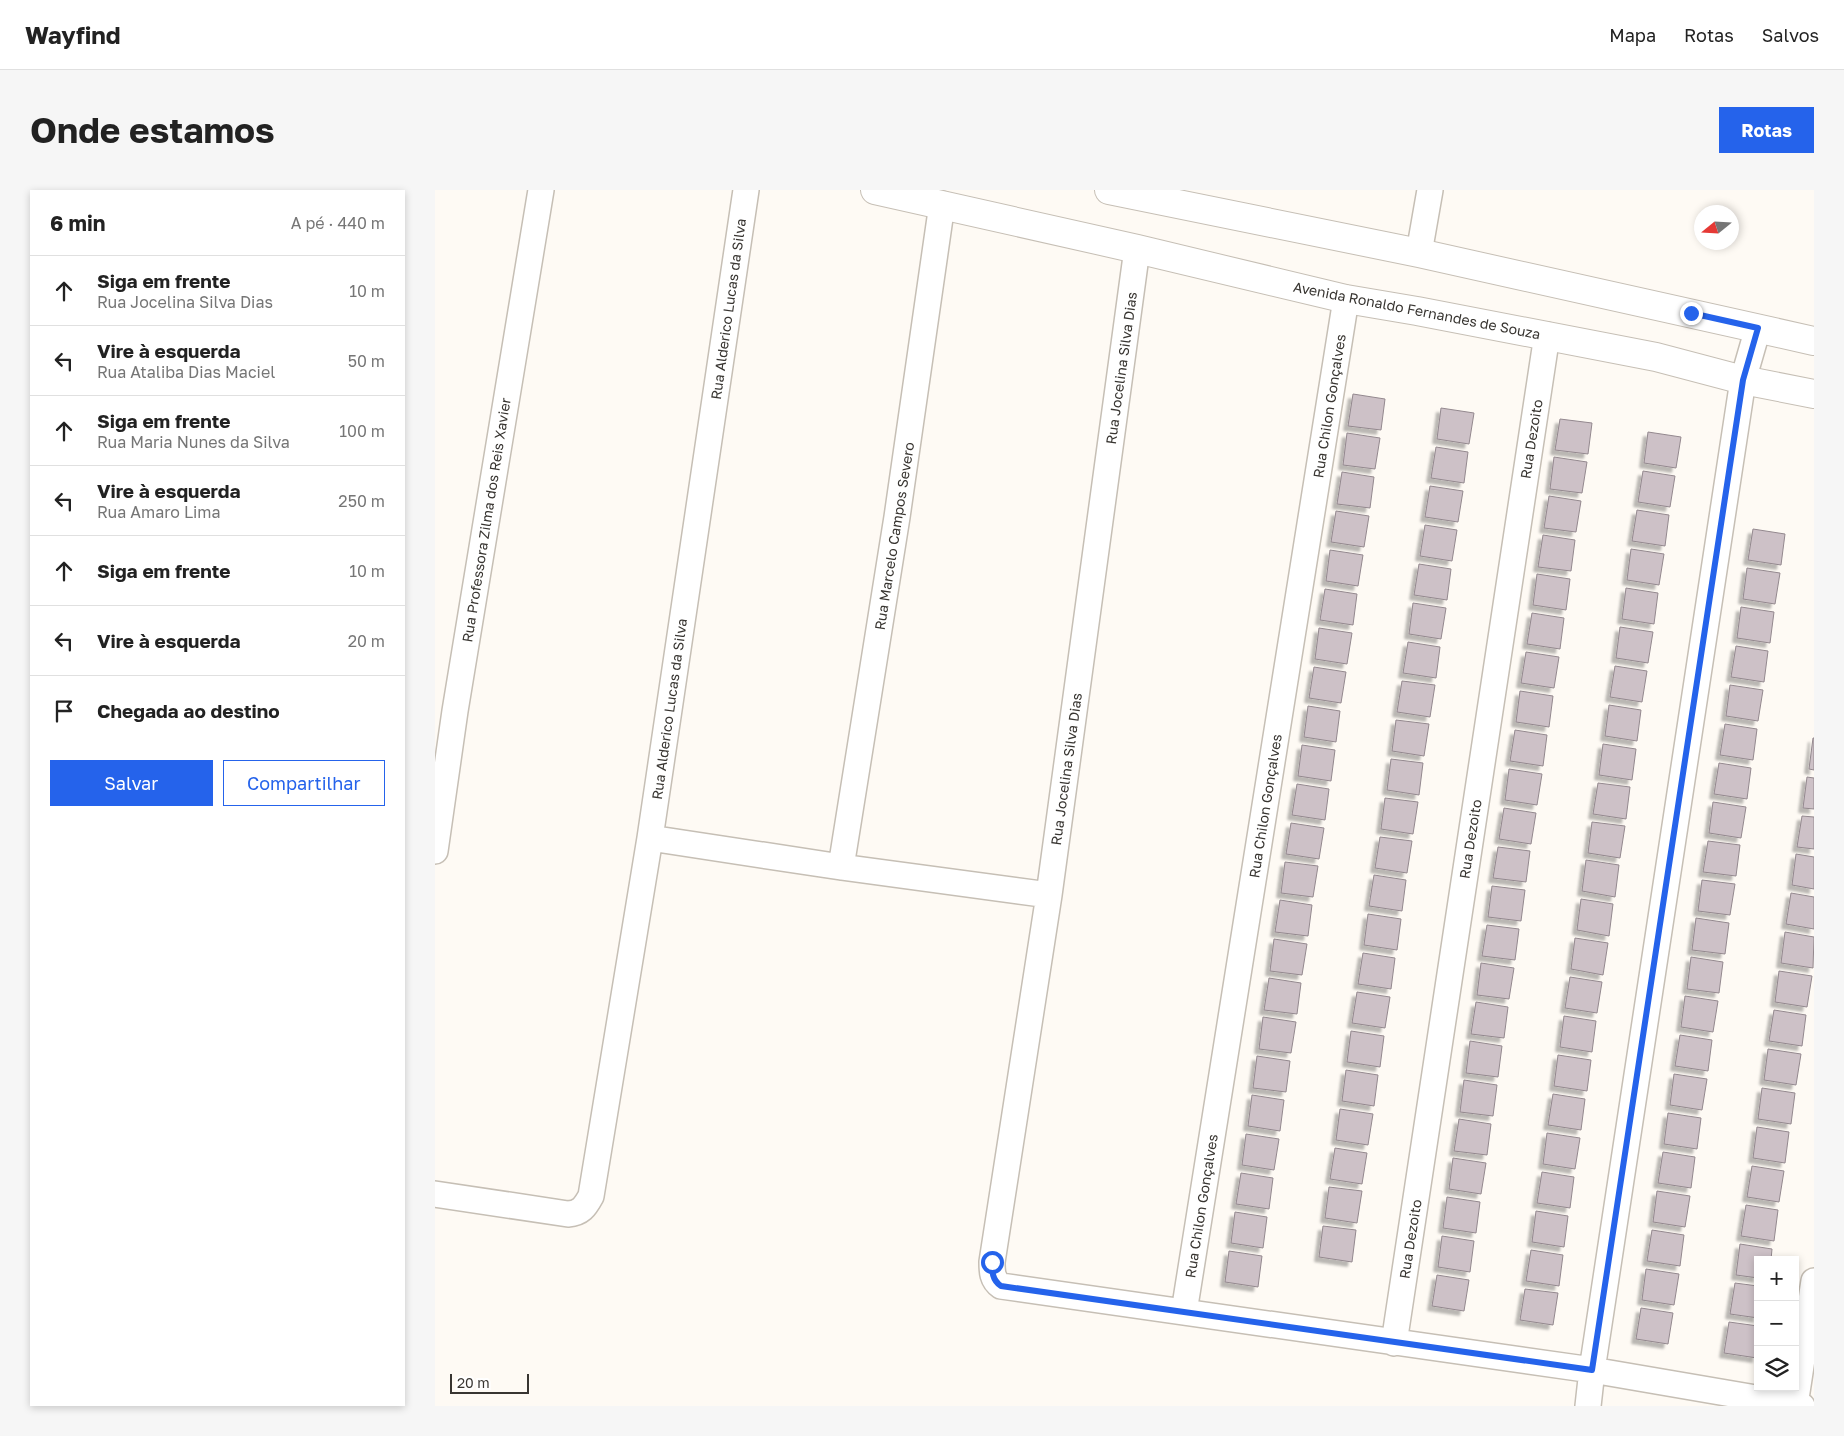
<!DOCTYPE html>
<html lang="pt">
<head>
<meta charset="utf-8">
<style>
	:root { --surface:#fff; --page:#f6f6f6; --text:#222; --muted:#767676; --line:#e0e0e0; --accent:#2563eb }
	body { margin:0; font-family:"Golos Text",sans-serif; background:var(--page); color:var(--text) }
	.controls { position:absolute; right:15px; bottom:15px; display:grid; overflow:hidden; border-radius:0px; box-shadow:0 2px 8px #0003 }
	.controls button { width:45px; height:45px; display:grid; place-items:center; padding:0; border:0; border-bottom:1px solid var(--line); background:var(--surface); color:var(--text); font:25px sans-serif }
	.compass { position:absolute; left:1259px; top:15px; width:45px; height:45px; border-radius:50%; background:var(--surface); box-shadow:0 2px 8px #0003; rotate:252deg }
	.scale { position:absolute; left:15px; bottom:12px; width:79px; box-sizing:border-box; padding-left:5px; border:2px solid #383531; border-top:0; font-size:14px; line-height:18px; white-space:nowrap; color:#383531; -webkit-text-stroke:4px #fff; paint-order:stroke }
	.stop { position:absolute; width:15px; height:15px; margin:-11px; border:4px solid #2563eb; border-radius:50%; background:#fff }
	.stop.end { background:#2563eb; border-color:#fff; box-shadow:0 1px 5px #0008 }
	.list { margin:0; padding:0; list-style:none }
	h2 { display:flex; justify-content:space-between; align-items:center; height:65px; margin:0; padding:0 20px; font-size:21px }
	h2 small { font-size:16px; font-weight:400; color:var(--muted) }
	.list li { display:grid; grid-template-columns:32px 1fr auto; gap:15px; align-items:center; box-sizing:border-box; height:70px; padding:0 20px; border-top:1px solid var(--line) }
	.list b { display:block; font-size:19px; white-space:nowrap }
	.list p { margin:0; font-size:16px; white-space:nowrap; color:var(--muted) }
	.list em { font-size:16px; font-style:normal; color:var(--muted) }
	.actions { display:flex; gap:10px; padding:15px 20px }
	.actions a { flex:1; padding:11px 0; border:1px solid var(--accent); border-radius:0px; text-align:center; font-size:18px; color:var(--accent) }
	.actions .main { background:var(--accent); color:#fff }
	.icon { flex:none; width:28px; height:28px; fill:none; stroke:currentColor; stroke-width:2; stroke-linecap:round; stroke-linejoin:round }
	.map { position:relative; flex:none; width:1379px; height:1216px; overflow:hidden; border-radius:0px }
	header { display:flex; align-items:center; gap:30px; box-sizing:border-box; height:70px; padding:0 25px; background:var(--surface); border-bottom:1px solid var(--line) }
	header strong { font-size:24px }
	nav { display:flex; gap:28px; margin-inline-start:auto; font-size:18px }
	.intro { display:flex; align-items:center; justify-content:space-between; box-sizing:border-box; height:120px; padding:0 30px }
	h1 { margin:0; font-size:35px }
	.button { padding:12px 22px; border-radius:0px; background:var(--accent); color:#fff; font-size:18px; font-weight:700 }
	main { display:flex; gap:30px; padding:0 30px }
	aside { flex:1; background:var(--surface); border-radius:0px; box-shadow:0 2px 8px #0003 }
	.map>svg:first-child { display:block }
	.building { fill:#cdc1c7; stroke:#93888e; filter:url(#shadow) }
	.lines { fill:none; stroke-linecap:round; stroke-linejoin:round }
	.minor-casing { stroke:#c6bfb5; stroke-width:28 }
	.tertiary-casing { stroke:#c6bfb5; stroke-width:30 }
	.minor { stroke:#fff; stroke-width:25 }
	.tertiary { stroke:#fff; stroke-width:28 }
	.route { stroke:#2563eb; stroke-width:6 }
	.labels { text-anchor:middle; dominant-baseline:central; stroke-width:4; stroke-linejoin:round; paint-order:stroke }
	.street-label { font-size:14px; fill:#383531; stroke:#fff }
</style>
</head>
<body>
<header>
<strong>Wayfind</strong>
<nav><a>Mapa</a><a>Rotas</a><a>Salvos</a></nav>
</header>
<div class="intro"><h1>Onde estamos</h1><a class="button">Rotas</a></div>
<main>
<aside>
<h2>6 min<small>A pé · 440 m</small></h2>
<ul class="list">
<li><svg class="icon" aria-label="ahead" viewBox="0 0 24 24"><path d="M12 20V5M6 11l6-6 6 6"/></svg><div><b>Siga em frente</b><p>Rua Jocelina Silva Dias</p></div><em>10 m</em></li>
<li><svg class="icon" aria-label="left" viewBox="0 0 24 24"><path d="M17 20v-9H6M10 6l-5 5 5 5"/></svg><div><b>Vire à esquerda</b><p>Rua Ataliba Dias Maciel</p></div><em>50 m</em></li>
<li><svg class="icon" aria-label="ahead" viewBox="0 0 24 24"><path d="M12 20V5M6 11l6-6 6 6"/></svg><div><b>Siga em frente</b><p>Rua Maria Nunes da Silva</p></div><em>100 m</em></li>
<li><svg class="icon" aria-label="left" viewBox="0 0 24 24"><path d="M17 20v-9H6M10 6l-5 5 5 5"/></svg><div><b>Vire à esquerda</b><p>Rua Amaro Lima</p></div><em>250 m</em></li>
<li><svg class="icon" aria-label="ahead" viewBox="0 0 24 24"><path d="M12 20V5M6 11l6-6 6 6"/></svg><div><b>Siga em frente</b></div><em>10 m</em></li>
<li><svg class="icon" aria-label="left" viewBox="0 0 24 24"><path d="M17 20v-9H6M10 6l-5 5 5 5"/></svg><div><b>Vire à esquerda</b></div><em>20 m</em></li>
<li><svg class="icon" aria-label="arrive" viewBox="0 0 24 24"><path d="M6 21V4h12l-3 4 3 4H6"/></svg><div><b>Chegada ao destino</b></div></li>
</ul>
<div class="actions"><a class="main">Salvar</a><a>Compartilhar</a></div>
</aside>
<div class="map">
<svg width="1379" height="1216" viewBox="0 0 1379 1216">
	<defs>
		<filter id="shadow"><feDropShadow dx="-4.5" dy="4.5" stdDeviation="1" flood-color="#0004"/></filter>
	</defs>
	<rect width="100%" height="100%" fill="#fefaf4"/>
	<!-- building -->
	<path class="building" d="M918,204L950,209L946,240L913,236Z
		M1006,218L1039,223L1034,254L1002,249Z
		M1125,229L1157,233L1153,264L1120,260Z
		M1213,242L1246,247L1241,278L1209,273Z
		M912,243L945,248L940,279L908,275Z
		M1001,257L1033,262L1029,293L996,288Z
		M1119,267L1152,272L1147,303L1115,299Z
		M1208,281L1240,286L1235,317L1203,312Z
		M907,282L939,287L935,318L902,314Z
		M995,296L1028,301L1023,332L990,327Z
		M1114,306L1146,311L1141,342L1109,338Z
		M1202,320L1234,325L1230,356L1197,351Z
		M901,321L934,326L929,357L896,352Z
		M990,335L1022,340L1017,371L985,366Z
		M1318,339L1350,344L1346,375L1313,370Z
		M1108,345L1140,350L1136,381L1103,377Z
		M1196,359L1229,364L1224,395L1192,390Z
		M895,360L928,365L923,396L891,391Z
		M984,374L1016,379L1012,410L979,405Z
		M1312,378L1345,383L1340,414L1308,409Z
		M1102,384L1135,389L1131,420L1098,415Z
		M1191,398L1223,403L1219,434L1187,429Z
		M890,399L922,404L918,435L885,430Z
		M978,413L1011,418L1006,449L974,444Z
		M1306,417L1339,422L1335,453L1302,448Z
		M1097,423L1129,428L1125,459L1092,454Z
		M1185,437L1218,442L1213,473L1181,468Z
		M884,438L917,443L912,474L880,469Z
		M973,452L1005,457L1001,488L968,483Z
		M1301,456L1333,461L1329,492L1296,487Z
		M1091,462L1124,467L1119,498L1086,493Z
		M1180,476L1212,481L1207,512L1175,507Z
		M879,477L911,482L906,513L874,508Z
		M967,491L1000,495L995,527L962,522Z
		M1295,495L1328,500L1323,531L1291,526Z
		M1085,501L1118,506L1114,537L1081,532Z
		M1174,515L1206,520L1202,551L1170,546Z
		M873,516L905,521L901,552L869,547Z
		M961,530L994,534L989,566L957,561Z
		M1290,534L1322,539L1318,570L1285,565Z
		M1080,540L1112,545L1108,576L1075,571Z
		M1378,548H1379V580L1374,579Z
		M1168,554L1201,559L1197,590L1164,585Z
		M867,555L900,560L896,591L863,586Z
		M956,569L988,573L984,605L952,600Z
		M1284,573L1316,578L1312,609L1279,604Z
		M1074,579L1107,584L1102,615L1070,610Z
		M1372,587L1379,588V619L1368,618Z
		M1163,593L1195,597L1191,629L1158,624Z
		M862,594L894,599L890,630L857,625Z
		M950,608L983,612L978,644L946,639Z
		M1278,612L1311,617L1306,648L1274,643Z
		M1069,618L1101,623L1096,654L1064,649Z
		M1367,626L1379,627V659L1362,657Z
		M1157,632L1190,636L1185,668L1153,663Z
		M856,633L889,638L884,669L851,664Z
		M945,647L977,651L972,683L940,678Z
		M1273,651L1305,655L1301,686L1268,682Z
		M1063,657L1095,661L1091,692L1058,688Z
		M1361,664L1379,667V699L1357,695Z
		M1151,670L1184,675L1180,707L1147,701Z
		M850,672L883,676L878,707L846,703Z
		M939,685L971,690L967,721L934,716Z
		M1267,690L1300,694L1295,725L1263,721Z
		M1057,696L1090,700L1086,731L1053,727Z
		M1356,703L1379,707V739L1351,734Z
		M1146,709L1178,714L1174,746L1142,740Z
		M845,710L877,715L873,746L840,742Z
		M933,724L966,729L962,760L929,755Z
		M1261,728L1294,733L1290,764L1257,760Z
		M1052,735L1084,739L1080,770L1047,766Z
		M1350,742L1379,747L1378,778L1346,773Z
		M1140,748L1173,753L1168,785L1136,779Z
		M839,749L872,754L867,785L835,781Z
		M928,763L960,768L956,799L923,794Z
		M1256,767L1288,772L1284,803L1252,799Z
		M1046,773L1079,778L1074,809L1042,805Z
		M1344,781L1377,786L1372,817L1340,812Z
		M1135,787L1167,792L1162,823L1130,818Z
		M834,788L866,793L862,824L829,820Z
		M922,802L955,807L950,838L917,833Z
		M1250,806L1283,811L1278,842L1246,837Z
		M1041,812L1073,817L1069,848L1036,844Z
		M1339,820L1371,825L1367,856L1334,851Z
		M1129,826L1161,831L1157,862L1125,857Z
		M828,827L861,832L856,863L824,859Z
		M916,841L949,846L945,877L912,872Z
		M1245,845L1277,850L1273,881L1240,876Z
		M1035,851L1067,856L1063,887L1031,883Z
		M1333,859L1366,864L1361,895L1329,890Z
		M1123,865L1156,870L1152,901L1119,896Z
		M822,866L855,871L851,902L818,898Z
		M911,880L943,885L939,916L907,911Z
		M1239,884L1272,889L1267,920L1235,915Z
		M1029,890L1062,895L1058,926L1025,922Z
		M1327,898L1360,903L1356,934L1323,929Z
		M1118,904L1150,909L1146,940L1113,935Z
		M817,905L849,910L845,941L813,936Z
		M905,919L938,924L933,955L901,950Z
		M1233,923L1266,928L1262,959L1229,954Z
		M1024,929L1056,934L1052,965L1019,961Z
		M1322,937L1354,942L1350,973L1318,968Z
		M1112,943L1145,948L1140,979L1108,974Z
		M811,944L844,949L839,980L807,975Z
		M900,958L932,963L927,994L895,989Z
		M1228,962L1260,967L1256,998L1223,993Z
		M1018,968L1051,973L1046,1004L1014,999Z
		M1317,976L1349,981L1344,1012L1312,1007Z
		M1107,982L1139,987L1135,1018L1102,1013Z
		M806,983L838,988L834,1019L801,1014Z
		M894,997L927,1001L922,1033L890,1028Z
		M1222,1001L1255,1006L1250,1037L1218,1032Z
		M1012,1007L1045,1012L1041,1043L1008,1038Z
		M1311,1015L1343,1020L1339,1051L1306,1046Z
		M1101,1021L1133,1026L1129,1057L1097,1052Z
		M800,1022L832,1027L828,1058L796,1053Z
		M888,1036L921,1040L917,1072L884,1067Z
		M1217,1040L1249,1045L1245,1076L1212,1071Z
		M1007,1046L1039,1051L1035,1082L1003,1077Z
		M1305,1054L1337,1059L1336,1070H1323V1088L1301,1085Z
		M1096,1060L1128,1065L1124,1096L1091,1091Z
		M794,1061L827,1066L823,1097L790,1092Z
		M1211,1079L1244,1084L1239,1115L1207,1110Z
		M1002,1085L1034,1090L1029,1121L997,1116Z
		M1300,1093L1323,1096V1128L1295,1124Z
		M1090,1099L1123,1103L1118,1135L1085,1130Z
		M1206,1118L1238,1123L1233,1154L1201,1149Z
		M1294,1132L1323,1136L1322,1168L1289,1163Z"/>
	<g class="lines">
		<defs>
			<path id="minor" d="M702,59L614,705L557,1072C557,1081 557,1090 566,1096L1157,1180L1367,1216
				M984,63L995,0
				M215,648L406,677L614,705
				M0,661L20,521L106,0
				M406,677L462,327L507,14
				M0,1004L133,1024C146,1023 150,1017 156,1006L215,648L311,0
				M749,1122L911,109
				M959,1153L1112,145
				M1360,1215L1379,1091
				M1153,1216L1157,1180L1308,190L1323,138"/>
			<path id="tertiary" d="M440,0L702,59L911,109L982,121L1221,167L1308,190L1379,204
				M674,0L984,63L1379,151"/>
		</defs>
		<!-- minor casing -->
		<use href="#minor" class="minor-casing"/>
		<!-- tertiary casing -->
		<use href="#tertiary" class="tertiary-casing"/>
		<!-- minor -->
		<use href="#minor" class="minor"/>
		<!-- tertiary -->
		<use href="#tertiary" class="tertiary"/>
	</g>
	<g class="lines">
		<!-- route -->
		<path class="route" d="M557,1072C557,1081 557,1090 566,1096L1157,1180L1308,190L1323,138L1256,123"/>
	</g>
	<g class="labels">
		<!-- street labels -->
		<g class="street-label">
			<text transform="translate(293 119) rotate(-82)">Rua Alderico Lucas da Silva</text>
			<text transform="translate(982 120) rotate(11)">Avenida Ronaldo Fernandes de Souza</text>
			<text transform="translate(686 178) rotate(-82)">Rua Jocelina Silva Dias</text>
			<text transform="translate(894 216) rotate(-81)">Rua Chilon Gonçalves</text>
			<text transform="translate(1096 249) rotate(-81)">Rua Dezoito</text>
			<text transform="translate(51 330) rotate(-81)">Rua Professora Zilma dos Reis Xavier</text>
			<text transform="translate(459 346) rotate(-81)">Rua Marcelo Campos Severo</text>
			<text transform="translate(234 519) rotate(-82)">Rua Alderico Lucas da Silva</text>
			<text transform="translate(631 579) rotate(-82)">Rua Jocelina Silva Dias</text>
			<text transform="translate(830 616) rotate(-81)">Rua Chilon Gonçalves</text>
			<text transform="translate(1035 649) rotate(-81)">Rua Dezoito</text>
			<text transform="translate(766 1016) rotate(-81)">Rua Chilon Gonçalves</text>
			<text transform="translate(975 1049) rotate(-81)">Rua Dezoito</text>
		</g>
	</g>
</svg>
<div class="controls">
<button>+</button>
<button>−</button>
<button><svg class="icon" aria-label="layers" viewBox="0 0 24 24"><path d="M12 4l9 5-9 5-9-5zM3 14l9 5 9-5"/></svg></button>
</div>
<svg class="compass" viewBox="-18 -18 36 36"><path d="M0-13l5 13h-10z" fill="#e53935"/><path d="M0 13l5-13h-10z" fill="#767676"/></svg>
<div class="scale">20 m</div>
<div class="stop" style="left:557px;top:1072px"></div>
<div class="stop end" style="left:1256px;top:123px"></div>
</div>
</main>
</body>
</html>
